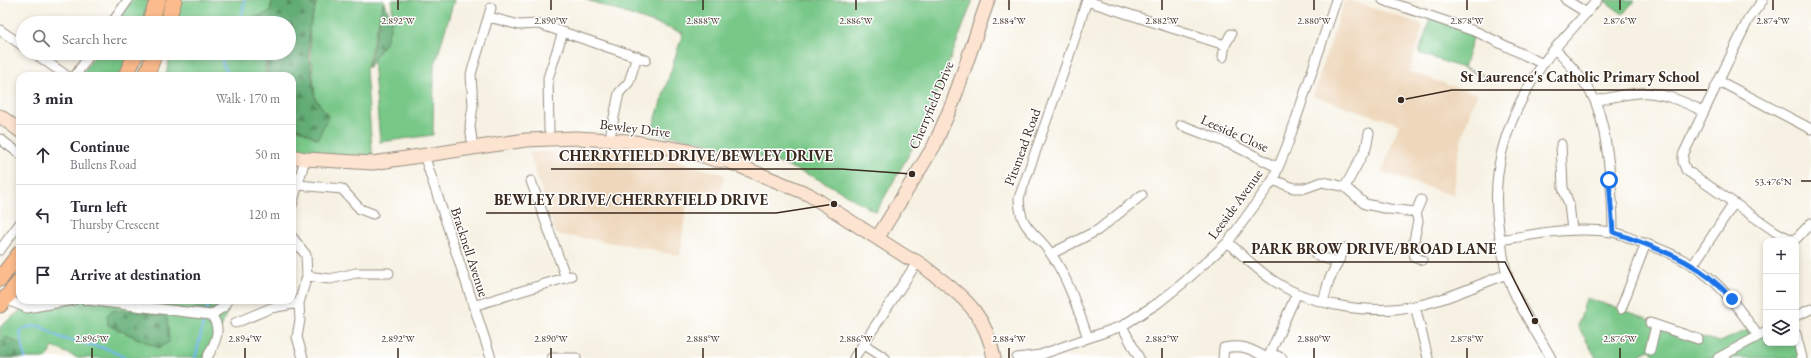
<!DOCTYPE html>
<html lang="en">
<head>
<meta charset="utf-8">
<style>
	:root { --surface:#fff; --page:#f2f2f3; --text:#2b2b33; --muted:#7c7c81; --line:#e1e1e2 }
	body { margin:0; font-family:"EB Garamond",serif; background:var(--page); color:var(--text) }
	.controls { position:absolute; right:12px; bottom:12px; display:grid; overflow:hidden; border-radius:8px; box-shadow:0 2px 6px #0003 }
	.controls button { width:36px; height:36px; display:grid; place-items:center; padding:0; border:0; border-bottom:1px solid var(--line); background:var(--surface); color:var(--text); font:20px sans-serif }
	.stop { position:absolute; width:12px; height:12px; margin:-9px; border:3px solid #1a73e8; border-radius:50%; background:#fff }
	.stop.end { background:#1a73e8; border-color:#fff; box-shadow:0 1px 4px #0008 }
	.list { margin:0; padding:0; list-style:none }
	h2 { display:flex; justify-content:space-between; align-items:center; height:52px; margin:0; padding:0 16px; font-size:17px }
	h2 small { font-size:13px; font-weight:400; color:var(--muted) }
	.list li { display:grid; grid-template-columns:26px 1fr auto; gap:12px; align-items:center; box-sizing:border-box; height:60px; padding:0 16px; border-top:1px solid var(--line) }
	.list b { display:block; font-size:15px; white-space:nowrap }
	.list p { margin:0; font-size:13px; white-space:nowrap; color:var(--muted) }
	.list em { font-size:13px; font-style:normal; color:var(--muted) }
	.icon { flex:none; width:22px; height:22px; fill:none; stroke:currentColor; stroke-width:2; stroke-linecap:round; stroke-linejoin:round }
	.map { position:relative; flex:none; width:1811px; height:358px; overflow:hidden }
	.search { position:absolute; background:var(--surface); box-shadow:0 2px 6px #0003; left:16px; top:16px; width:280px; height:44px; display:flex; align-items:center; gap:10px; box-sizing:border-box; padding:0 14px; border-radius:22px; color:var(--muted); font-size:15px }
	.panel { position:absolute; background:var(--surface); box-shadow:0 2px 6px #0003; left:16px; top:72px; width:280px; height:232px; border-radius:12px }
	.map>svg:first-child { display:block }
	.built { fill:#eed7bb }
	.green { fill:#78c888; stroke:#5a7953; fill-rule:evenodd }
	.forest { fill:url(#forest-firs); stroke:#4e6b49 }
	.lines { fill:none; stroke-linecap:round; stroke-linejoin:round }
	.stream { stroke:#6fb6e6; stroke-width:2.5 }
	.street-casing { stroke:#988e80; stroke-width:11 }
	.secondary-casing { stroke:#988e80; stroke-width:15 }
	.primary-casing { stroke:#988e80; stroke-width:17 }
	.street { stroke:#fff; stroke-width:9 }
	.secondary { stroke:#fde4d1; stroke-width:13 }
	.primary { stroke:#fbbb8c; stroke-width:15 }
	.route { stroke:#1a73e8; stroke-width:5 }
	.ticks { fill:none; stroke:#3b2a1e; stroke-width:1.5 }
	.labels { text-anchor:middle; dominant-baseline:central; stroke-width:3; stroke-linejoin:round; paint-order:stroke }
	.street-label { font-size:14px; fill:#3b2a1e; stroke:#fff }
	.ticks-label { font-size:10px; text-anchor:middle; fill:#3b2a1e; stroke:#fff; stroke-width:3; stroke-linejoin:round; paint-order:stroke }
	.leader { fill:none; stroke:#3b2a1e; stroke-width:1.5 }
	.callout-dot { fill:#3b2a1e; stroke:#fff; stroke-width:1.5 }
	.callout-label { font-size:15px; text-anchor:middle; font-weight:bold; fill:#3b2a1e; stroke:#fff; stroke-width:3; stroke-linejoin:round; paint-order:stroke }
</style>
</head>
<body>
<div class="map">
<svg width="1811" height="358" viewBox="0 0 1811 358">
	<defs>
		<pattern id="forest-firs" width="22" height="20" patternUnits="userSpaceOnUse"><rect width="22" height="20" fill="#62ac74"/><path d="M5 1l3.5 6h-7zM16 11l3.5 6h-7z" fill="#528c5f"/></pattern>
	</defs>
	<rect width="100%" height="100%" fill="#fff"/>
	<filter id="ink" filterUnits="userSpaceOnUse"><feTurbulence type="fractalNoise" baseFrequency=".025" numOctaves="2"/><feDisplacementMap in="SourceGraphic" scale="8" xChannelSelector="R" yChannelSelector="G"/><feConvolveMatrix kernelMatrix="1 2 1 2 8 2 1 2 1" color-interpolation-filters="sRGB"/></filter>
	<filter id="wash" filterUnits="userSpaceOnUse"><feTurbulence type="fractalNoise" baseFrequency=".012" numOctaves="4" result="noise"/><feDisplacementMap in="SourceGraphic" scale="16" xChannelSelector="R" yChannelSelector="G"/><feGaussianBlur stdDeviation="0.9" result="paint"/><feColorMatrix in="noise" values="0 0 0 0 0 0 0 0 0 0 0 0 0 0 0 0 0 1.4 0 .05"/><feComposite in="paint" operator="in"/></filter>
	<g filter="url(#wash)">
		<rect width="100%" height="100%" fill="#f6f1e2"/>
		<!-- built -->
		<path class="built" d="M1349,0L1421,24L1423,28L1409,72L1478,94L1472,105L1461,141L1456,166L1454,196L1382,172L1399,124L1313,96L1344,1Z
			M627,151V153L681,162L725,175L719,198L688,194L680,256L646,248L556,234L529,152Z"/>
		<!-- green -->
		<path class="green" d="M131,0H152L144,23H116Z
			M181,0H272L270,12L249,20V23H176Z
			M317,0H384L366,70L373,163L292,152V125L317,139L328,116L315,98L309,29Z
			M392,0H454L434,68L433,135L380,142L373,60L387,39L392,20Z
			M587,0H973L924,128L876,212C854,200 832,185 809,175C758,153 705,140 651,133L683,33Z
			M1603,0H1635L1623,14Z
			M1431,16L1475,31L1464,68L1485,76L1419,53Z
			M97,53H130L119,76H80Z
			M170,53H266L265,76H166Z
			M1586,298L1647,318L1656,325L1720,342L1752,328L1758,336L1766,332V343H1796L1802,358H1731L1723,355L1718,358H1657L1650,350L1633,358H1596L1578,326Z
			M25,300H32L33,302L47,300H196L194,304L231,301L210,358H78L53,347L46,358H25L23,345L6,337L0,343V327L21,310ZM112,310L146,312L159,348L108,325L107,315Z"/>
		<!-- forest -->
		<path class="forest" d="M272,0H317L309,29V54L315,98L328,116L318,139L292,125V76H267V53H289V23H249V20L270,12Z
			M384,2L392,20L387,39L368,68Z
			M196,300H227L211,315L200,313L193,304Z
			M112,310L146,312L167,317L169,342L159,348L108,325L107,315Z
			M6,337L23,345L24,358H0V343Z"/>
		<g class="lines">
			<!-- stream -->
			<path class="stream" d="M240,23L245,0
				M222,53C221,63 224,69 232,76
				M25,358L20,332L27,327L40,326L61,338L108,349L126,358
				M195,358C201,339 202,318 210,300"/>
		</g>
	</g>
	<g filter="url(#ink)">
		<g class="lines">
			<defs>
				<path id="street" d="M1087,0L1066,65L1019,198C1020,231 1035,230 1051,254C1067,276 1079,312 1088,338
					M1383,0L1477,32L1543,64
					M1566,0L1587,13
					M1763,0L1748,20L1683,155V162L1686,170L1776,232L1794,241L1811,223
					M1087,1L1225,45
					M489,17L519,25L539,24L646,60
					M112,23L128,0
					M0,30L23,46
					M1556,50C1570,65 1586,81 1595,101C1608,132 1613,197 1613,232
					M34,53L67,76
					M1223,57L1225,45L1231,34
					M75,76L91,53
					M1719,81L1811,129
					M1595,101C1609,98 1623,94 1638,93C1660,91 1684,102 1703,111
					M1181,125L1233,145L1277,167
					M549,130L548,78L563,32
					M611,132L619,93L629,82L637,56
					M0,139L20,154
					M1561,144L1563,188L1569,204L1572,230
					M473,148L470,126L473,106L471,74L491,8
					M424,155L491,358
					M1273,180L1294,188H1305L1322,182L1337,185L1345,187L1365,204L1389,209L1416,212
					M531,181L566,278
					M298,185L342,189L360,209L373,214
					M1345,187L1366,148L1369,133
					M1421,200L1416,212L1418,221L1413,245L1415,258L1422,260
					M292,205L305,159
					M292,237L306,255L307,276L299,303L300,320L297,337L303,358
					M1500,240C1537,234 1574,226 1612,232C1621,233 1631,239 1640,242C1700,261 1724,285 1758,336
					M1228,242C1243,256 1257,270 1274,281C1312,306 1371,315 1415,306C1446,300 1477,285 1507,274
					M0,250L20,223
					M1051,254L1098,230L1142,195
					M1315,254L1337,263
					M1693,265L1734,203
					M307,276L330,279L356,273H389
					M5,299L27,308L74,300
					M86,300L211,315C223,329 215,343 207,358
					M1323,302L1329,280L1345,248
					M473,306L571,276
					M1415,306L1428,358
					M1621,309L1646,243
					M211,315L225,306L228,300
					M1796,316L1811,309
					M235,323L271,308L299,303
					M1650,323L1698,339
					M1122,326L1139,358
					M1796,334L1802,358
					M863,344L885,358
					M1650,350L1656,325
					M1271,353L1282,358
					M552,358H576
					M854,358L918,261
					M1017,358L1040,355L1122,326L1158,303L1183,283L1228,242L1273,180L1287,146L1336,0
					M1223,358L1224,348C1243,344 1250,349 1267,358
					M1268,358L1297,293
					M1551,358C1536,331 1517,304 1507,275C1505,266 1503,257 1502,248C1487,178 1503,124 1542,65C1557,43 1580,22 1597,0
					M1718,358L1766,332"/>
				<path id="secondary" d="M0,116L20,131
					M292,156L305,159L373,163L526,140L576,138L628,141L688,151L715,160L727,161L808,194L908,258C920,261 926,269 936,276C967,299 987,318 994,358
					M878,237L934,146L953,102L988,0"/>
				<path id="primary" d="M149,23L158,0
					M167,23L174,0
					M126,76L136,53
					M146,76L155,53
					M0,279L20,253
					M0,305L20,281"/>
			</defs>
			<!-- street casing -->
			<use href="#street" class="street-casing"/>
			<!-- secondary casing -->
			<use href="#secondary" class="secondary-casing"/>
			<!-- primary casing -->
			<use href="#primary" class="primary-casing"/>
			<!-- street -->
			<use href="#street" class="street"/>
			<!-- secondary -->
			<use href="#secondary" class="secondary"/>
			<!-- primary -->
			<use href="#primary" class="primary"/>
		</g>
	</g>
	<g class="lines" filter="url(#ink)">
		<!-- route -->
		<path class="route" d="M1609,180L1613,232C1660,250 1697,259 1732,299"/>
	</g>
	<!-- ticks -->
	<path class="ticks" d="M398,0V10M551,0V10M703,0V10M856,0V10M1009,0V10M1162,0V10M1314,0V10M1467,0V10M1620,0V10M1773,0V10M1801,181H1811M92,348V358M245,348V358M398,348V358M551,348V358M703,348V358M856,348V358M1009,348V358M1162,348V358M1314,348V358M1467,348V358M1620,348V358"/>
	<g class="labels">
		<!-- street labels -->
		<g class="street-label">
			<text transform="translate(931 105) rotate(-67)">Cherryfield Drive</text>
			<text transform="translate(635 128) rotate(7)">Bewley Drive</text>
			<text transform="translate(1235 133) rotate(24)">Leeside Close</text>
			<text transform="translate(1022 147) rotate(-70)">Pitsmead Road</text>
			<text transform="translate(1235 204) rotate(-54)">Leeside Avenue</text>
			<text transform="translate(470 252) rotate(72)">Bracknell Avenue</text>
		</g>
	</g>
	<g class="ticks-label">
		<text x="398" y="24">2.892°W</text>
		<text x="551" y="24">2.890°W</text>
		<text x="703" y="24">2.888°W</text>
		<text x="856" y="24">2.886°W</text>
		<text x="1009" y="24">2.884°W</text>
		<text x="1162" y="24">2.882°W</text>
		<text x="1314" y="24">2.880°W</text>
		<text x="1467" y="24">2.878°W</text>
		<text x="1620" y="24">2.876°W</text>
		<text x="1773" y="24">2.874°W</text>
		<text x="1773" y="185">53.476°N</text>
		<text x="92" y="342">2.896°W</text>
		<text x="245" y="342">2.894°W</text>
		<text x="398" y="342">2.892°W</text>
		<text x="551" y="342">2.890°W</text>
		<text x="703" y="342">2.888°W</text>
		<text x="856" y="342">2.886°W</text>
		<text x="1009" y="342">2.884°W</text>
		<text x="1162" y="342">2.882°W</text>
		<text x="1314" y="342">2.880°W</text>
		<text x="1467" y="342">2.878°W</text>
		<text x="1620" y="342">2.876°W</text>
	</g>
	<!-- callouts -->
	<path class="leader" d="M1401 100L1452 90H1707M912 174L841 169H551M834 204L776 213H486M1535 321L1505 262H1243"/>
	<g class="callout-dot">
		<circle cx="1401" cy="100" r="4"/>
		<circle cx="912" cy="174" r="4"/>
		<circle cx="834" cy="204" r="4"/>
		<circle cx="1535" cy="321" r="4"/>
	</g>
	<g class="callout-label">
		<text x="1580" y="82">St Laurence's Catholic Primary School</text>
		<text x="696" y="161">CHERRYFIELD DRIVE/BEWLEY DRIVE</text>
		<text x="631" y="205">BEWLEY DRIVE/CHERRYFIELD DRIVE</text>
		<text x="1374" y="254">PARK BROW DRIVE/BROAD LANE</text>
	</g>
</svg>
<div class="controls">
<button>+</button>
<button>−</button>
<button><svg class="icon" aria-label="layers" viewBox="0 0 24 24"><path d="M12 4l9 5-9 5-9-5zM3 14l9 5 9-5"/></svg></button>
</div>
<div class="stop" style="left:1609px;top:180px"></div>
<div class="stop end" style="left:1732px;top:299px"></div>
<div class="search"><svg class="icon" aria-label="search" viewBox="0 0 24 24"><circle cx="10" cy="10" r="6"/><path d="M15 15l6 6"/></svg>Search here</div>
<section class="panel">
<h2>3 min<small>Walk · 170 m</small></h2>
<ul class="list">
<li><svg class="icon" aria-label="ahead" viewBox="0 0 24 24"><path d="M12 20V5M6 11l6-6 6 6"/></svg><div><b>Continue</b><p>Bullens Road</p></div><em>50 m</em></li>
<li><svg class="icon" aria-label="left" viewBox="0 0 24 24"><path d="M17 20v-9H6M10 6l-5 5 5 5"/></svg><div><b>Turn left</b><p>Thursby Crescent</p></div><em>120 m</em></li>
<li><svg class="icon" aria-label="arrive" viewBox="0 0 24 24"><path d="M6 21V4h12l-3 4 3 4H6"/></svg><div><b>Arrive at destination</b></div></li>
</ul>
</section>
</div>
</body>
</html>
